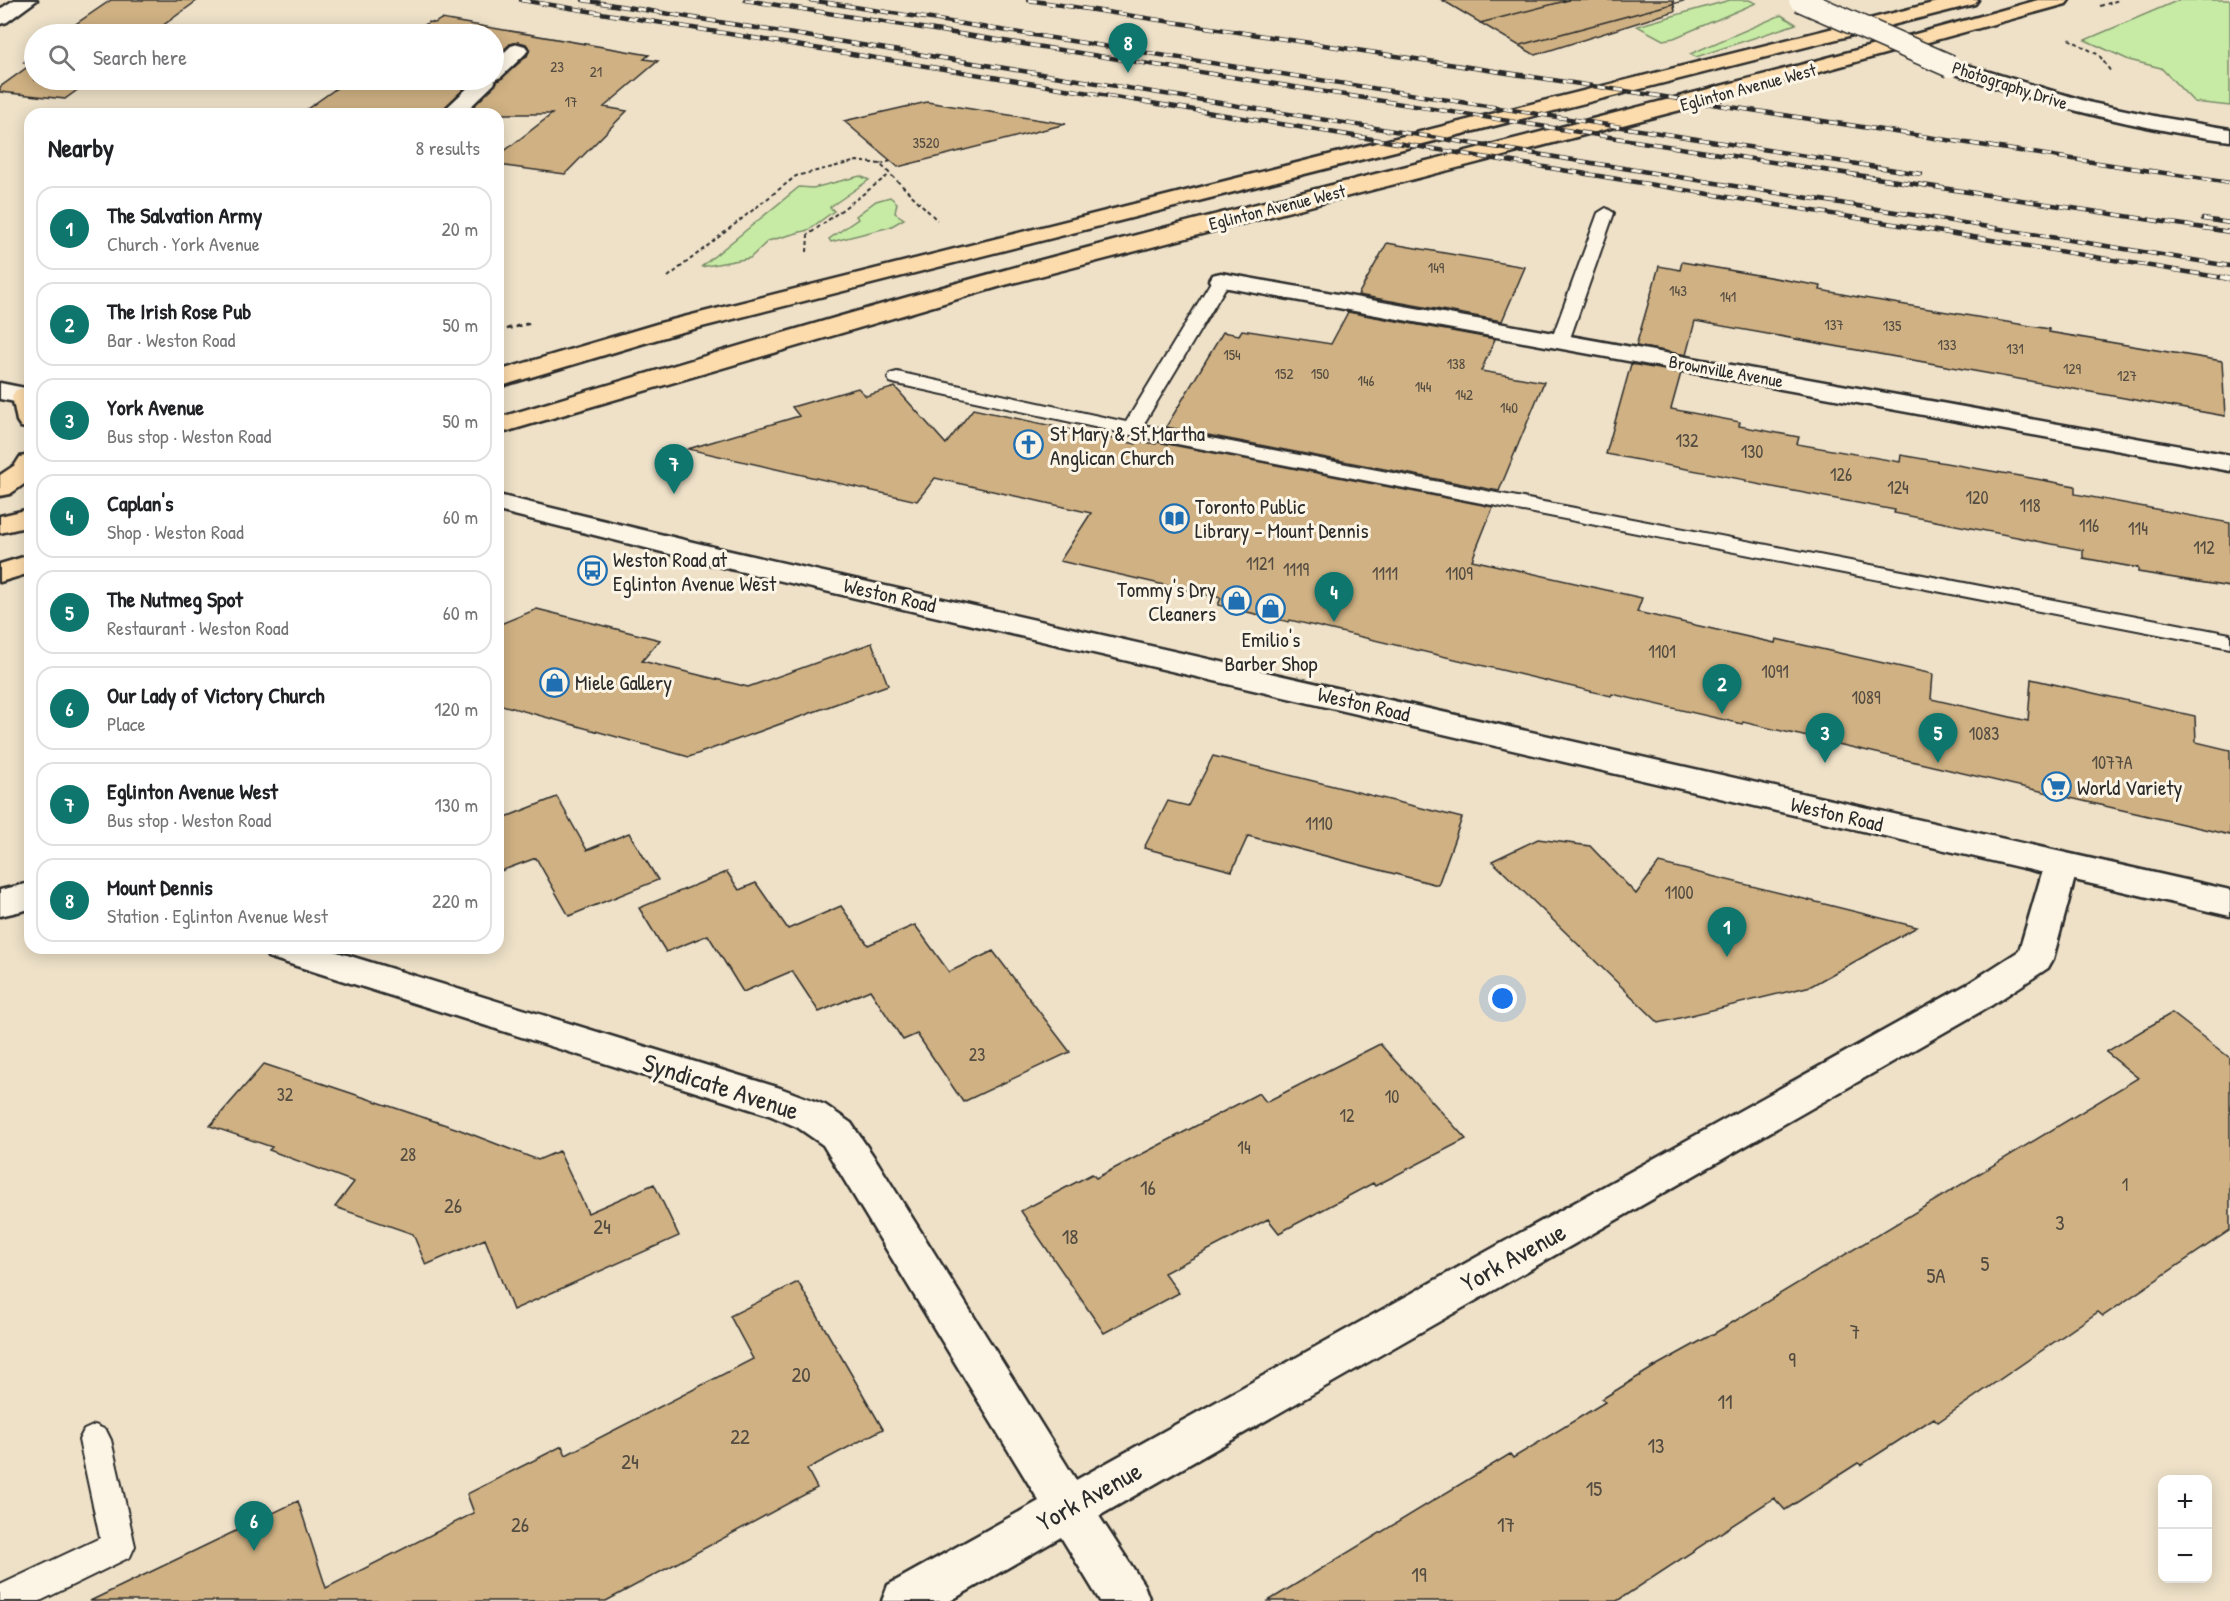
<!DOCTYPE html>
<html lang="en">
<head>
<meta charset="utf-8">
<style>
	:root { --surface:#fff; --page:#f6f6f6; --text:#202124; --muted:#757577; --line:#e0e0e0; --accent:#0f766e }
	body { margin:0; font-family:"Patrick Hand",sans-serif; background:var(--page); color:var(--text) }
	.controls { position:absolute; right:18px; bottom:18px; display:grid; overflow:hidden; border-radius:12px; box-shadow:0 3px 15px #0003 }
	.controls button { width:54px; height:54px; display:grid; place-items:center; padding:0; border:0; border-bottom:2px solid var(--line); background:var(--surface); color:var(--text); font:30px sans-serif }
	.you { position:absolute; left:1503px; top:999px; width:21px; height:21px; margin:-15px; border:4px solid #fff; border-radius:50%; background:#1a73e8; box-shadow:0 0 0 9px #1a73e833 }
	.badge { display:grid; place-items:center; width:39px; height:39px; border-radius:50%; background:var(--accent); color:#fff; font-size:20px; font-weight:700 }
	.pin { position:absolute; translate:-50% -50px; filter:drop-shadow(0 2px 3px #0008) }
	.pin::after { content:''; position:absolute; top:32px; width:21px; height:18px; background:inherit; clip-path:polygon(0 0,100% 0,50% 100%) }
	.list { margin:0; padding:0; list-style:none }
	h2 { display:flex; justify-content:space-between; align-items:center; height:78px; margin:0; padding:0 24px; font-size:26px }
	h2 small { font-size:20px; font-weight:400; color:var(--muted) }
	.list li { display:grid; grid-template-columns:39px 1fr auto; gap:18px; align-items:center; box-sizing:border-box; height:84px; margin:0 12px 12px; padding:0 12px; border:2px solid var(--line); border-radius:18px }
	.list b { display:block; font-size:22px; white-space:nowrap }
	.list p { margin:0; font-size:20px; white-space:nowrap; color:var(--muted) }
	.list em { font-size:20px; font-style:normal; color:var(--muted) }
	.icon { flex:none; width:33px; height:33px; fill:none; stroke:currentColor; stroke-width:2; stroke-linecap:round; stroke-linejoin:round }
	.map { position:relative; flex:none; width:2230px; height:1601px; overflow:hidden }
	.search { position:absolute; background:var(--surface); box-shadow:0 3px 15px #0003; left:24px; top:24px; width:480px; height:66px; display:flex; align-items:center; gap:15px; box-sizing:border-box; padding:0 21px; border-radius:33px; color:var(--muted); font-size:22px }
	.panel { position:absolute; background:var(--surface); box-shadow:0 3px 15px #0003; left:24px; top:108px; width:480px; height:846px; border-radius:18px }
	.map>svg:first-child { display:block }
	.green { fill:#c7eba5; stroke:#798b68; stroke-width:1.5 }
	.building { fill:#cfb183; stroke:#2b2b2b; stroke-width:1.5 }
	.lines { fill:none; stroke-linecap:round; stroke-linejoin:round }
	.lane-casing { stroke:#2b2b2b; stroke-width:4 }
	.street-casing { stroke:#2b2b2b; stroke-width:5 }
	.secondary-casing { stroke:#2b2b2b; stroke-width:5 }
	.primary-casing { stroke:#2b2b2b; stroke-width:5 }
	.path-far1 { stroke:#2b2b2b; stroke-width:2; stroke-dasharray:4 3; stroke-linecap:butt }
	.path { stroke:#2b2b2b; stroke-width:3; stroke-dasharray:5 4; stroke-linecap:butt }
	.lane { fill:#fcf5e5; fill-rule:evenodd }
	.street { fill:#fcf5e5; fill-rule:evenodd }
	.secondary { fill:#fcf5e5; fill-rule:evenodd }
	.primary { fill:#fcdcac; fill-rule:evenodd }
	.tram { stroke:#2b2b2b; stroke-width:1.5 }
	.rail-far1-casing { stroke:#2b2b2b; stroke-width:4.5 }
	.rail-casing { stroke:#2b2b2b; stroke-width:5 }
	.rail-far1 { stroke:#fcf5e5; stroke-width:3; stroke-dasharray:9; stroke-linecap:butt }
	.rail { stroke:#fcf5e5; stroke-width:4; stroke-dasharray:11; stroke-linecap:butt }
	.street-bridge-casing { stroke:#2b2b2b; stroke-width:25; stroke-linecap:butt }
	.street-bridge { stroke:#fcf5e5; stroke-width:22 }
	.labels { text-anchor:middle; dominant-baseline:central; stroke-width:6; stroke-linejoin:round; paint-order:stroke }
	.far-number-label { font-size:15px; fill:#544c41 }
	.far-street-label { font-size:18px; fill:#2b2b2b; stroke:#fcf5e5 }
	.number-label { font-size:18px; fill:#544c41 }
	.poi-label { font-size:21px; fill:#2b2b2b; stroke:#fcf5e5; text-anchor:start }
	.street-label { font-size:21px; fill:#2b2b2b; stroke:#fcf5e5 }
	.near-number-label { font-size:21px; fill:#544c41 }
	.near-street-label { font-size:26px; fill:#2b2b2b; stroke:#fcf5e5 }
</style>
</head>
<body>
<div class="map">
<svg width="2230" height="1601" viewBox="0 0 2230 1601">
	<rect width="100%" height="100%" fill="#eee1c8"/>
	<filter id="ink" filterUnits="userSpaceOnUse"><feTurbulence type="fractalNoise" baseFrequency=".0167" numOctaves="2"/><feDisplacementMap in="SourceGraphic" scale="12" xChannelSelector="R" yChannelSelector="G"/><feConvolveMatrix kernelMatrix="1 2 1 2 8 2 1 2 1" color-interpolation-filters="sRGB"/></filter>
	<g filter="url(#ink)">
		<!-- green -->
		<path class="green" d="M1730,0H1749L1756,3L1674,38L1663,40L1637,26Z
			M2179,0H2230V106L2194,102L2161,68L2129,60L2085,40Z
			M1781,15L1796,24L1696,57L1690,54Z
			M860,176L869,180L830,207L834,211L808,230L768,241L750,258L701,267L799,187L813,188Z
			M890,197L897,203L895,213L904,219L890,227L831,242L829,239L858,219L856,216L876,201Z"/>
		<!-- building -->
		<path class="building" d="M111,0H198L151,34H61Z
			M1442,0H1673L1675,11L1535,55Z
			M441,19L649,55L644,59L658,61L604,107L627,111L565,174L498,165V156L552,114H466L498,81L527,56L530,49L526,44L519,42L510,44L494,59V34H411L429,22L435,23Z
			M34,54V80H91L65,99L0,92V87L33,63L24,62Z
			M345,80H473L438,114H300L341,85H337Z
			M927,102L1066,124L898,167L844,121Z
			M1387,243L1525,267L1502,321L1358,295Z
			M1682,262L1821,286L1820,290L1858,297L2049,329V332L2222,361L2225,416L1695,321L1686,355L1636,346L1659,266L1680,270Z
			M1348,312L1495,339L1481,371L1544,382L1499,491L1166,427L1223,332L1239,335L1242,330L1331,344Z
			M1631,364L1681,373L1671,409L1740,422L1739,426L1799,437L1797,444L1900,462L1901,455L2025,477L2075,486V494L2230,523V587L2138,572V568L2083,558V550L1894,513L1895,510L1746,482V480L1606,454Z
			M895,387L946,444L973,409L1136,444L1138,441L1156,444L1157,442L1493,507L1472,560L1642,598L1637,612L1775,643L1776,639L1933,674L1931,699L2028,721L2031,679L2195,716L2196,742L2230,750V835L1743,722L1742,724L1612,694L1611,696L1290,620L1289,622L1218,605L1221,598L1060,561L1091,513L935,478L917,501L688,449L799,416L792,407L858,388L866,396Z
			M537,609L660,640L642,661L748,687L872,643L888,685L689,757L498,704V625Z
			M1213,756L1462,818L1438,885L1248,836L1232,871L1144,848L1168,801L1188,806Z
			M557,797L587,850L629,833L658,880L569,916L536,858L498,872V820Z
			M1538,839L1590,846L1636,894L1659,863L1917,927L1811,986L1659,1023L1492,861Z
			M727,872L739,890L756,883L788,929L841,906L868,945L915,925L949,972L993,951L1070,1052L963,1102L917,1034L903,1040L870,990L819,1012L792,971L743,992L708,935L666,952L639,908Z
			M2172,1013L2230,1058V1230L2103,1316L2098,1312L1938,1422L1934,1418L1861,1465L1858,1463L1785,1510L1774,1498L1617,1601H1268L1510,1454L1513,1458L1605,1402L1602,1399L1657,1365L1715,1333L2138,1078L2106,1052Z
			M1380,1044L1466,1139L1375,1186L1373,1183L1279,1233L1268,1219L1164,1273L1179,1293L1104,1333L1021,1211L1092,1174L1096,1178L1259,1093L1266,1102Z
			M264,1064L458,1129L538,1160L559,1151L588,1213L654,1184L679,1236L513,1310L485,1239L426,1265L413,1234L335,1207L354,1182L269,1150L272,1147L210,1126Z
			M798,1282L883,1429L807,1469L817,1488L606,1601H90L298,1501L326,1588L474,1513L467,1494L562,1446L566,1455L753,1359L730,1316Z"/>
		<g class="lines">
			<defs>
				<path id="lane" d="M1606,208L1614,213L1569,341L1566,345H1554L1551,341L1598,213Z
					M1221,275L1227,276L1230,280L1143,425L2230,634V648L1131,435L897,384L890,382L888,378L890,374L897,372L1126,422L1212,280L1215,276Z
					M95,1425L106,1430L111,1440L135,1546L130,1557L40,1601H0V1585L100,1538L79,1440L84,1430Z"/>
				<path id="street" d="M14,0H37L7,22L0,24V9Z
					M518,44L525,46L528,50L525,54L501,77L496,79L494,84L463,114H440L476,80H494V62L511,46Z
					M1950,60L2092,103L2159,117L2230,129V141C2132,128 2037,103 1943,70L1940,66L1943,62Z
					M1221,273L2230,455V471L1212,285L1209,280L1212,275Z
					M2061,854L2073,857L2078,866L2053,959L2048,968L1992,1005L1099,1516L1144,1585L1150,1601H1100L1061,1537L950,1601H882L888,1585L1039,1501L823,1145L797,1127L769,1115L268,957L263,948H324L780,1088L825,1105L851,1123L878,1163L1076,1480L1966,985L2019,951L2044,866L2049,857Z
					M30,883V909L0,916V890Z"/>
				<path id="secondary" d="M0,383L30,389V405L0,399Z
					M498,495L726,550L2230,890V916L726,568L498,511Z"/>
				<path id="primary" d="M1945,0H1978L1975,4L678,333L498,387V371L660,323Z
					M2038,0H2069L2066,4L1696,106L1005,285L498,434V418C685,362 872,305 1060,255C1386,169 1714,92 2038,0Z
					M25,388L30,389V429L21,427L17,421L12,396L16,390Z
					M30,455V480L10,494L0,496V475L15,465L20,457Z
					M30,509V526L0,533V516Z
					M30,555V573L0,582V564Z"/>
			</defs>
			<!-- lane casing -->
			<use href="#lane" class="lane-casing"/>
			<!-- street casing -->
			<use href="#street" class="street-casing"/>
			<!-- secondary casing -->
			<use href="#secondary" class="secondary-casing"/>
			<!-- primary casing -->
			<use href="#primary" class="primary-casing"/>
			<!-- path-far1 -->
			<path class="path-far1" d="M2100,6L2119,0
				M2069,39L2099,55L2111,72
				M891,161L880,164L937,220
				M807,252L808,235L890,174
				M668,277L796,176L857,161L880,164"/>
			<!-- path -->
			<path class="path" d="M498,331L531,323"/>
			<!-- lane -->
			<use href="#lane" class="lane"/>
			<!-- street -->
			<use href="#street" class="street"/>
			<!-- secondary -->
			<use href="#secondary" class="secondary"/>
			<!-- primary -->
			<use href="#primary" class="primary"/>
			<!-- tram -->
			<path class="tram" d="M1480,23L1569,0
				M1520,45L1687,0"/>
			<defs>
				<path id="rail-far1" d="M521,0L2230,279
					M583,0L2230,266
					M745,0L1654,144L2230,232
					M810,0L1921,174
					M1028,0L2230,183
					M2203,219L2230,223"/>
				<path id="rail" d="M2221,277L2230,279"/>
			</defs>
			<!-- rail-far1 casing -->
			<use href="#rail-far1" class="rail-far1-casing"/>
			<!-- rail casing -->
			<use href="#rail" class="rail-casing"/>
			<!-- rail-far1 -->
			<use href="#rail-far1" class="rail-far1"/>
			<!-- rail -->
			<use href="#rail" class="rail"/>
			<defs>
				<path id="street-bridge" d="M1800,0L1950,66"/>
			</defs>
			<!-- street-bridge casing -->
			<use href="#street-bridge" class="street-bridge-casing"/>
			<!-- street-bridge -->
			<use href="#street-bridge" class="street-bridge"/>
		</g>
	</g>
	<!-- icons -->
	<defs>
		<symbol id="church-ring" viewBox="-11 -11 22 22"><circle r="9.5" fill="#fcf5e5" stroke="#1f6fb2" stroke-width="1.5"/><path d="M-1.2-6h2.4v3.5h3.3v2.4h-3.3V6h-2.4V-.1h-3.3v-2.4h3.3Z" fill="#1f6fb2"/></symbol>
		<symbol id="library-ring" viewBox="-11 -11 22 22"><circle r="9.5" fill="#fcf5e5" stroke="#1f6fb2" stroke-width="1.5"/><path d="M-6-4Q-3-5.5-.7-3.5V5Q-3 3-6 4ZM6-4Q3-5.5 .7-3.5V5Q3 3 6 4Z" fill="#1f6fb2"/></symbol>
		<symbol id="bus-ring" viewBox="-11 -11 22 22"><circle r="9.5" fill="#fcf5e5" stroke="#1f6fb2" stroke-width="1.5"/><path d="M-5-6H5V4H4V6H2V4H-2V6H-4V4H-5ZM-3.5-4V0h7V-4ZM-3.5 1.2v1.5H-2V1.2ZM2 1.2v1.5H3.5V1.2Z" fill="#1f6fb2"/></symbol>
		<symbol id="shop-ring" viewBox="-11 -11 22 22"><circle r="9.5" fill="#fcf5e5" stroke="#1f6fb2" stroke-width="1.5"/><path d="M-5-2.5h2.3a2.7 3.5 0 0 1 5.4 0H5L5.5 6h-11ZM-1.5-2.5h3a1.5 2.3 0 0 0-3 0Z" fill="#1f6fb2"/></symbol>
		<symbol id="supermarket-ring" viewBox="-11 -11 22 22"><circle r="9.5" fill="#fcf5e5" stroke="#1f6fb2" stroke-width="1.5"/><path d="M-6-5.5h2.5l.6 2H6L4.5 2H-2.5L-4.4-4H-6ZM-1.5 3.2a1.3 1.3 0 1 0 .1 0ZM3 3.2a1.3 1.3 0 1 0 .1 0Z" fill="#1f6fb2"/></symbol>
	</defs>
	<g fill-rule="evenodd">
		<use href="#church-ring" x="1012" y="428" width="33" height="33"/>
		<use href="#library-ring" x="1158" y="502" width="33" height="33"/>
		<use href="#bus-ring" x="576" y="554" width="33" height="33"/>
		<use href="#shop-ring" x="1220" y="584" width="33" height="33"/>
		<use href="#shop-ring" x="1254" y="592" width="33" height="33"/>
		<use href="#shop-ring" x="538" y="666" width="33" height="33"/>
		<use href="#supermarket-ring" x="2040" y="770" width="33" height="33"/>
	</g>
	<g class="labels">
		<!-- far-number labels -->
		<g class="far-number-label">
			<text x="557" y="66">23</text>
			<text x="596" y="71">21</text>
			<text x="571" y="101">17</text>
			<text x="926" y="142">3520</text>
			<text x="1436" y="267">149</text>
			<text x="1678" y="290">143</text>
			<text x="1728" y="296">141</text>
			<text x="1834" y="324">137</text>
			<text x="1892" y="325">135</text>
			<text x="1947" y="344">133</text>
			<text x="2015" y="348">131</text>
			<text x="1232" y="354">154</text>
			<text x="1456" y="363">138</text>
			<text x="2072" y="368">129</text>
			<text x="1284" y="373">152</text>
			<text x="1320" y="373">150</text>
			<text x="2127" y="375">127</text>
			<text x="1366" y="380">146</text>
			<text x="1423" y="386">144</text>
			<text x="1464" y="394">142</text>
			<text x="1509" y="407">140</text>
		</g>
		<!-- far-street labels -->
		<g class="far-street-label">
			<text transform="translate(2010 85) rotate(18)">Photography Drive</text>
			<text transform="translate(1748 87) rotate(-15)">Eglinton Avenue West</text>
			<text transform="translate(1277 207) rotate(-14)">Eglinton Avenue West</text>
			<text transform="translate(1726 371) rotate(10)">Brownville Avenue</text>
		</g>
		<!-- number labels -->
		<g class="number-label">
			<text x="1687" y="440">132</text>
			<text x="1752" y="451">130</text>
			<text x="1841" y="474">126</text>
			<text x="1898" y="487">124</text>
			<text x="1977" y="497">120</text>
			<text x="2030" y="505">118</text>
			<text x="2089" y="525">116</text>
			<text x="2138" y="528">114</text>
			<text x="2204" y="547">112</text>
			<text x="1260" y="563">1121</text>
			<text x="1296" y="569">1119</text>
			<text x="1385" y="573">1111</text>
			<text x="1459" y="573">1109</text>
			<text x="1662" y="651">1101</text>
			<text x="1775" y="671">1091</text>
			<text x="1866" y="697">1089</text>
			<text x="1984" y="733">1083</text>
			<text x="2112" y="762">1077A</text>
			<text x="1319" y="823">1110</text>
			<text x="1679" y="892">1100</text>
			<text x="977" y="1054">23</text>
			<text x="285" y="1094">32</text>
			<text x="1392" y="1096">10</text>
			<text x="1347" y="1115">12</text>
			<text x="1244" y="1147">14</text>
			<text x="408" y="1154">28</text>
			<text x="2125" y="1184">1</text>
		</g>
		<!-- poi labels -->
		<g class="poi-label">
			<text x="1050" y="433">St Mary &amp; St Martha<tspan x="1050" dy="24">Anglican Church</tspan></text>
			<text x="1195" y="506">Toronto Public<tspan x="1195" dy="24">Library - Mount Dennis</tspan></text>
			<text x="613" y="559">Weston Road at<tspan x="613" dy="24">Eglinton Avenue West</tspan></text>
			<text x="1216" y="589" text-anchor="end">Tommy's Dry<tspan x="1216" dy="24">Cleaners</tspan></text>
			<text x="1271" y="639" text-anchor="middle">Emilio's<tspan x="1271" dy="24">Barber Shop</tspan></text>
			<text x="575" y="682">Miele Gallery</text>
			<text x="2077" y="787">World Variety</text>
		</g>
		<!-- street labels -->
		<g class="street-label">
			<text transform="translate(890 595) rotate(13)">Weston Road</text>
			<text transform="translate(1364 704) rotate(13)">Weston Road</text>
			<text transform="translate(1837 814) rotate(13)">Weston Road</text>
		</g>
		<!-- near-number labels -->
		<g class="near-number-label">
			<text x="1148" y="1187">16</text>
			<text x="453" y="1205">26</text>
			<text x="2060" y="1222">3</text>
			<text x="602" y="1226">24</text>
			<text x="1070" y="1236">18</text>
			<text x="1985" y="1263">5</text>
			<text x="1936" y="1275">5A</text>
			<text x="1855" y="1331">7</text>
			<text x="1792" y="1359">9</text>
			<text x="801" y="1374">20</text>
			<text x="1725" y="1401">11</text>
			<text x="740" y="1436">22</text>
			<text x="1656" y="1445">13</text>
			<text x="630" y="1461">24</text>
			<text x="1594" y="1488">15</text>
			<text x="520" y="1524">26</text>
			<text x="1506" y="1524">17</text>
			<text x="1419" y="1574">19</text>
		</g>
		<!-- near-street labels -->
		<g class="near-street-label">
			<text transform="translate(721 1086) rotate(18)">Syndicate Avenue</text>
			<text transform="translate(1513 1257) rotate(-29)">York Avenue</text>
			<text transform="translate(1089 1496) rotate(-29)">York Avenue</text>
		</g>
	</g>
</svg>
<div class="controls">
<button>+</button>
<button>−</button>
</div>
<div class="you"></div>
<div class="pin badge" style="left:1727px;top:957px">1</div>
<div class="pin badge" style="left:1722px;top:714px">2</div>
<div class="pin badge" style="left:1825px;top:763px">3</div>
<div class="pin badge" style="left:1334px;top:622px">4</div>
<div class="pin badge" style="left:1938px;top:763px">5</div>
<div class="pin badge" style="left:254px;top:1551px">6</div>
<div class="pin badge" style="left:674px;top:494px">7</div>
<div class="pin badge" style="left:1128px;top:73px">8</div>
<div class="search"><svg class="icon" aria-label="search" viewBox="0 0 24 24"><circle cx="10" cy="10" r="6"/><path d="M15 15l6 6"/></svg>Search here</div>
<section class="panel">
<h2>Nearby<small>8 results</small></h2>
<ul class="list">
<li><span class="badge">1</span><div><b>The Salvation Army</b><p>Church · York Avenue</p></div><em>20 m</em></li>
<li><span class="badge">2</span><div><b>The Irish Rose Pub</b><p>Bar · Weston Road</p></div><em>50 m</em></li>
<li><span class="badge">3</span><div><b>York Avenue</b><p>Bus stop · Weston Road</p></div><em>50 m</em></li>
<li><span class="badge">4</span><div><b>Caplan's</b><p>Shop · Weston Road</p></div><em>60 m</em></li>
<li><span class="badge">5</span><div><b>The Nutmeg Spot</b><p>Restaurant · Weston Road</p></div><em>60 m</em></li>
<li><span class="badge">6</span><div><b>Our Lady of Victory Church</b><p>Place</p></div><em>120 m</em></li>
<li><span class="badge">7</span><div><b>Eglinton Avenue West</b><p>Bus stop · Weston Road</p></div><em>130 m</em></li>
<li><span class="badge">8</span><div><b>Mount Dennis</b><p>Station · Eglinton Avenue West</p></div><em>220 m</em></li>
</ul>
</section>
</div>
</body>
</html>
